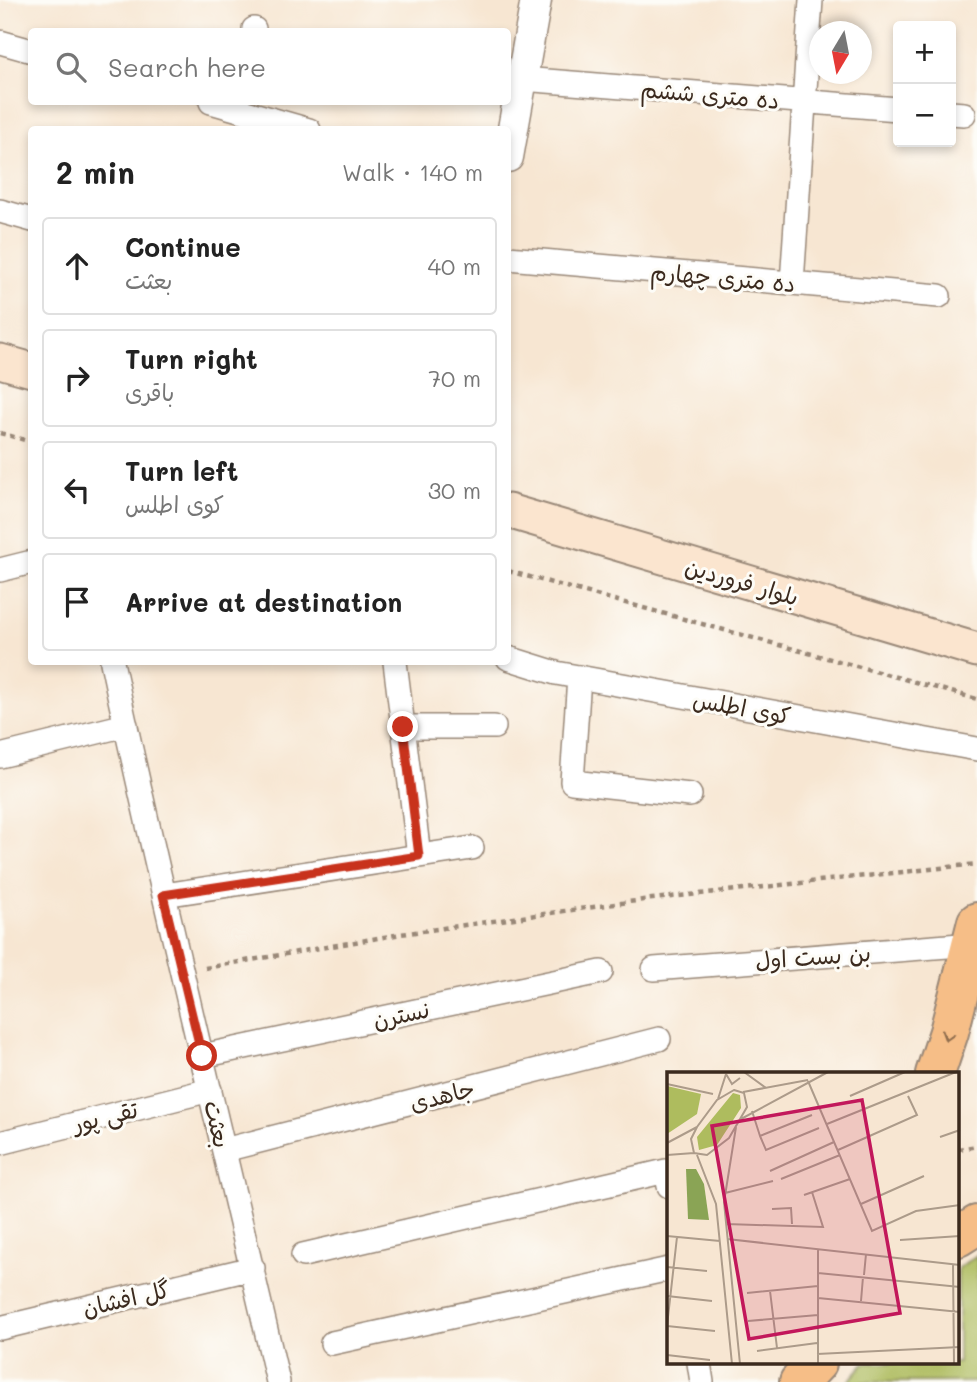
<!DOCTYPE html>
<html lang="en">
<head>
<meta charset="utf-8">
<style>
	:root { --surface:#fff; --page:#f2f2f2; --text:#222; --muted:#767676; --line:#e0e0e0 }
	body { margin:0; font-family:Mali,"Playpen Sans Arabic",sans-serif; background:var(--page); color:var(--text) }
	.controls { position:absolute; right:21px; top:21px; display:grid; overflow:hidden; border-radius:7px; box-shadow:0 4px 10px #0003 }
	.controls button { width:63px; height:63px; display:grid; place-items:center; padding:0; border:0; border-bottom:2px solid var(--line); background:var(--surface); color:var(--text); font:35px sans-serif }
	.compass { position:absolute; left:809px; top:21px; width:63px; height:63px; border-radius:50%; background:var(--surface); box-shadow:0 4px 10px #0003; rotate:190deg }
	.stop { position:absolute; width:21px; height:21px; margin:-16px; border:5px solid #c8321e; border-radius:50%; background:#fff }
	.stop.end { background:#c8321e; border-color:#fff; box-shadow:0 2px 7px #0008 }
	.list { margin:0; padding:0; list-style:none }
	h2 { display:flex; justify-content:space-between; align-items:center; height:91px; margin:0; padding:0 28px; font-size:30px }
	h2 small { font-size:23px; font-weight:400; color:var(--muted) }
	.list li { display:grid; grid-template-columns:46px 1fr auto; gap:21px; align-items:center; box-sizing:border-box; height:98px; margin:0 14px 14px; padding:0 14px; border:2px solid var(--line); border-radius:7px }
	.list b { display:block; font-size:26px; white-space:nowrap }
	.list p { margin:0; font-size:23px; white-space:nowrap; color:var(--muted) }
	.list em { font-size:23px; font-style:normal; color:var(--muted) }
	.icon { flex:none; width:38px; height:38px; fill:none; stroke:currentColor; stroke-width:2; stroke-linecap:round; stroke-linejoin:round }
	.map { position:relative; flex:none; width:977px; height:1382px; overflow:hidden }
	.search { position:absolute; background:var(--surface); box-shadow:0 4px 10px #0003; left:28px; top:28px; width:483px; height:77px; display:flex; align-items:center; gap:18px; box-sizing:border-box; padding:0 24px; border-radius:7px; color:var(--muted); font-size:26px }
	.panel { position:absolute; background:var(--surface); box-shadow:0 4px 10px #0003; left:28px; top:126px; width:483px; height:539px; border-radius:7px }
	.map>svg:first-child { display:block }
	.green { fill:#aebc5e; stroke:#74733e; stroke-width:2 }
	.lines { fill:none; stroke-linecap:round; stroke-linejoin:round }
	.minor-casing { stroke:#998878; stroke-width:26 }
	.tertiary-casing { stroke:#998878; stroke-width:33 }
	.secondary-casing { stroke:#998878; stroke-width:37 }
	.trunk-casing { stroke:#998878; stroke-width:42 }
	.path { stroke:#998878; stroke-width:4.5; stroke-dasharray:5 5; stroke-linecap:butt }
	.minor { stroke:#fff; stroke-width:23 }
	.tertiary { stroke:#fff; stroke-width:30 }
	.secondary { stroke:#fbe5cf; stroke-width:33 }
	.trunk { stroke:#f6be87; stroke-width:38 }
	.oneway { stroke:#8f6d4d }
	.route { stroke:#c8321e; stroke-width:9 }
	.labels { text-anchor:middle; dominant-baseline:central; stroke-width:6; stroke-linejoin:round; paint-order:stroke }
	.street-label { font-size:23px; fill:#3b2a1e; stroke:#fdfcf7 }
	.inset-road { fill:none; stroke:#ac9b8a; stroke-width:2 }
	.view { fill:#c2185b; fill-opacity:0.15; stroke:#c2185b; stroke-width:3.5 }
	.inset-edge { fill:none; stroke:#3b2a1e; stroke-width:3.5 }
</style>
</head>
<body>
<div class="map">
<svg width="977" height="1382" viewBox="0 0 977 1382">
	<rect width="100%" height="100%" fill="#fdfcf7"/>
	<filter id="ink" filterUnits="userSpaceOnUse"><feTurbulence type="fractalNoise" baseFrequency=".0143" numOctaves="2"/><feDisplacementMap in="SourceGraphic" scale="14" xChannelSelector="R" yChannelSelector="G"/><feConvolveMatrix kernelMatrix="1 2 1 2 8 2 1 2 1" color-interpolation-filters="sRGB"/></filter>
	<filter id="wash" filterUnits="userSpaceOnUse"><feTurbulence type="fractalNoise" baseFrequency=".00686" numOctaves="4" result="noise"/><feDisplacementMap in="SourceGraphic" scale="28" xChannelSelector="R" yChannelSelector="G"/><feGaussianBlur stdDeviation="1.57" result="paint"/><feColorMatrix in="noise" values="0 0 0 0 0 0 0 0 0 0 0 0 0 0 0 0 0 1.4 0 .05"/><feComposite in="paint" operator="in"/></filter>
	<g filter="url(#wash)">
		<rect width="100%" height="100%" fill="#f7e6d2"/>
		<!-- green -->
		<path class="green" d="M977,1255V1382H848L864,1363H958V1268Z"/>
	</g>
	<g filter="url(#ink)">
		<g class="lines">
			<defs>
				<path id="minor" d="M254,32V29
					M0,42L32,51
					M522,79L898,109
					M211,102L309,130
					M951,113L964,114
					M0,211L32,220
					M508,258L939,296
					M792,283L811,0
					M0,570L32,562
					M508,658L556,673L977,749
					M112,662C163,903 223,1142 278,1382
					M395,662L419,856
					M579,677L572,782L690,795
					M403,727H494
					M0,756L126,725
					M164,895L472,848
					M654,969L973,944
					M202,1056L601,972
					M0,1143L210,1090
					M224,1150L659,1039
					M303,1255L666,1171L669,1186
					M0,1328L253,1268
					M332,1343L669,1269
					M699,1363L702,1382"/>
				<path id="tertiary" d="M508,157L536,0"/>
				<path id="secondary" d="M0,361L32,370
					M508,511L977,650"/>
				<path id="trunk" d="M935,1074L949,1032L977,922
					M958,1237L977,1225
					M799,1382L817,1363"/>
			</defs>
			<!-- minor casing -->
			<use href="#minor" class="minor-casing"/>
			<!-- tertiary casing -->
			<use href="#tertiary" class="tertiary-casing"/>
			<!-- secondary casing -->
			<use href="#secondary" class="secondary-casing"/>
			<!-- trunk casing -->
			<use href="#trunk" class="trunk-casing"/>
			<!-- path -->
			<path class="path" d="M0,433L32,442
				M508,571L977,699
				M205,968L401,934L643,900L977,864
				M958,1149L977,1146"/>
			<!-- minor -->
			<use href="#minor" class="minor"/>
			<!-- tertiary -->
			<use href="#tertiary" class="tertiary"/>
			<!-- secondary -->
			<use href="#secondary" class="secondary"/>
			<!-- trunk -->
			<use href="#trunk" class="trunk"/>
		</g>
		<!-- one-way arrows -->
		<defs><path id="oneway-chevron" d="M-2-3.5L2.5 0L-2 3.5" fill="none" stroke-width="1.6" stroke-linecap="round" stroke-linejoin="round" transform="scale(1.75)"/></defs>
		<use class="oneway" href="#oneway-chevron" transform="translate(947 1036) rotate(107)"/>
	</g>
	<g class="lines" filter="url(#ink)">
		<!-- route -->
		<path class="route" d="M202,1056L163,895L419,856L403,727"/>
	</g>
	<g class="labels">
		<!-- street labels -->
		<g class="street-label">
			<text transform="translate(710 94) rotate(5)">ده متری ششم</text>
			<text transform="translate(723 277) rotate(5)">ده متری چهارم</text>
			<text transform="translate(742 581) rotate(16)">بلوار فروردین</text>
			<text transform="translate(742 707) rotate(10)">کوی اطلس</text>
			<text transform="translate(813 956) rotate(-4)">بن بست اول</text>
			<text transform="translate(401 1014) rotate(-12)">نسترن</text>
			<text transform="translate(442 1095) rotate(-14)">جاهدی</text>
			<text transform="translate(105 1116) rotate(-14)">تقی پور</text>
			<text transform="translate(218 1124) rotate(77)">بعثت</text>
			<text transform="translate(126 1298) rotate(-13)">گل افشان</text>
		</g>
	</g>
	<!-- overview -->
	<g transform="translate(667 1072)">
		<rect width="292" height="292" fill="#f7e6d2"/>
		<path d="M0,14L34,22L30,42L0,62ZM66,21L73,23L74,36L50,73L32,78L30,65Z" fill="#aebc5e"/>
		<path d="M19,97H29L37,112L42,148L21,147Z" fill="#8aa455"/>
		<path class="inset-road" d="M77,0L99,16M59,2L65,12L73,6M141,9L205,159L249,139L293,133M0,12L46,22M67,18L77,21L80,35L62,66L40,83L27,81L24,67L30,55L50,28ZM76,20L141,8M183,24L238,0M51,27L59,2M85,39L93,64L145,43M74,47L161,0M160,52L289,0M69,55L57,130L73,292M93,64L99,78L152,56M273,65L293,58M0,71L30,55M171,78L250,43L241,24M0,83L27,81M30,83L49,132L65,292M103,99L167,70M114,107L173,83M58,121L106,109M137,123L183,107M194,132L257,104M105,137L124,136L125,152M59,152L156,155L145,120M0,164L53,169M60,167L293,193M233,168L293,164M151,177V292M286,192L287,292M0,195L40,199M151,201L293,215M197,203L199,182M103,219L110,276M80,221L151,214M0,224L45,229M151,226L293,240M194,229L196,205M81,249L151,243M0,254L10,165M0,254L48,259M90,279L150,271M150,282L293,275M0,283L43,288"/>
		<path class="view" d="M195,28L233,241L82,267L45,54Z"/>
		<rect width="292" height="292" class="inset-edge"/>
	</g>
</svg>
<div class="controls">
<button>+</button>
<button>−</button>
</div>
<svg class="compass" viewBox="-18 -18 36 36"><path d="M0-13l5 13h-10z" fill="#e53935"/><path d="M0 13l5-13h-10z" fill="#767676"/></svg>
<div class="stop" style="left:202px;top:1056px"></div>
<div class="stop end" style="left:403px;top:727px"></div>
<div class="search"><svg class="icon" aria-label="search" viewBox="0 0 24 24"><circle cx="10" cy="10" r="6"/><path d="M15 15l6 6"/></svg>Search here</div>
<section class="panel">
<h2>2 min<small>Walk · 140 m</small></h2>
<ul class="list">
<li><svg class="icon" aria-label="ahead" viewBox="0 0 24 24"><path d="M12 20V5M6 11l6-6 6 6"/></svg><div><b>Continue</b><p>بعثت</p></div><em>40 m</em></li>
<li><svg class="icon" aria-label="right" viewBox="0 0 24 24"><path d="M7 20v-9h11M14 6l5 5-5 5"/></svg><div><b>Turn right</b><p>باقری</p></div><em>70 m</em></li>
<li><svg class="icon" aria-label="left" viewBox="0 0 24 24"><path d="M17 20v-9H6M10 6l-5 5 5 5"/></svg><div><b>Turn left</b><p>کوی اطلس</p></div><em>30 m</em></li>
<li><svg class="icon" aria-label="arrive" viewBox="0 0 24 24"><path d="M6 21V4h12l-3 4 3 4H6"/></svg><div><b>Arrive at destination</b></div></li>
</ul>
</section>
</div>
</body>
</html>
